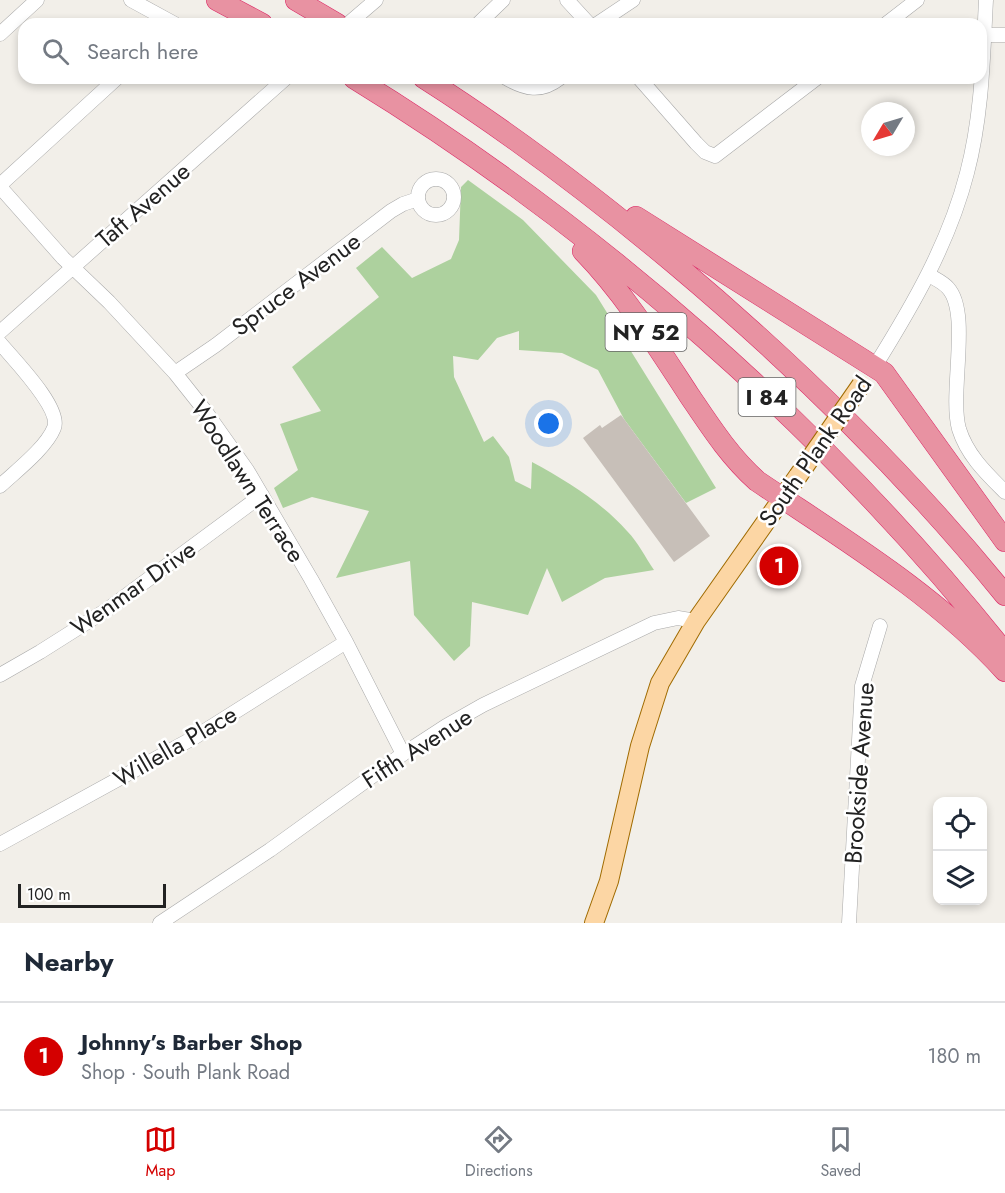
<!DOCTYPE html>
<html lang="en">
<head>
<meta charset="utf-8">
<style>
	:root { --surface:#fff; --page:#f6f6f7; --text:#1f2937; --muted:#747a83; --line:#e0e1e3; --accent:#d40000 }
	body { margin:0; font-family:Jost,sans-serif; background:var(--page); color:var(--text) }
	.controls { position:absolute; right:18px; bottom:18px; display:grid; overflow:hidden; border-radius:12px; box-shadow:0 3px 9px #0003 }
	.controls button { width:54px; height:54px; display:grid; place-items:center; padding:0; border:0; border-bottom:2px solid var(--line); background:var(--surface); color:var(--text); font:30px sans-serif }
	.compass { position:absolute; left:861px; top:102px; width:54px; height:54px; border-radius:50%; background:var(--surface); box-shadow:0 3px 9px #0003; rotate:232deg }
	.scale { position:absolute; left:18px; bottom:15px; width:148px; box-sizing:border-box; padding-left:6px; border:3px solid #222; border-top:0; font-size:16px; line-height:21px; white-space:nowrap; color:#222; -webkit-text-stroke:4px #fff; paint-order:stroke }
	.you { position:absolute; left:549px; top:424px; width:21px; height:21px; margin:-15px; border:4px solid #fff; border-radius:50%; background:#1a73e8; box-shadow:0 0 0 9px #1a73e833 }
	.badge { display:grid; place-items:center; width:39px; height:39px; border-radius:50%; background:var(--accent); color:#fff; font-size:20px; font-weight:700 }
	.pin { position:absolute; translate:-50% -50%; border:3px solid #fff; box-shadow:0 2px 6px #0006 }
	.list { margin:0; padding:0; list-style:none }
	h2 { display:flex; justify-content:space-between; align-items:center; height:78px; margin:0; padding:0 24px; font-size:26px }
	h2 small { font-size:20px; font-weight:400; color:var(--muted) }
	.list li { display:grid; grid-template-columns:39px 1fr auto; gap:18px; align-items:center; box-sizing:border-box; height:108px; padding:0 24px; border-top:2px solid var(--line) }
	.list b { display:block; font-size:22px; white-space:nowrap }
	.list p { margin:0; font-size:20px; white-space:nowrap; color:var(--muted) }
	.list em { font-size:20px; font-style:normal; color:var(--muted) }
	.icon { flex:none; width:33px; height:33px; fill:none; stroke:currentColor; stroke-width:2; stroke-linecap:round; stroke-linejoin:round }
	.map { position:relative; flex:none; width:1005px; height:923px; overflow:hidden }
	.search { position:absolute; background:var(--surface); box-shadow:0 3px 9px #0003; left:18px; right:18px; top:18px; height:66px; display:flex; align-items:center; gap:15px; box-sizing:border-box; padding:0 21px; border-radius:18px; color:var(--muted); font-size:22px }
	.sheet { height:186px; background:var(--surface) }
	nav { display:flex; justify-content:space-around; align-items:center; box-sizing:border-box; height:84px; border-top:2px solid var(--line); background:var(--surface); font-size:16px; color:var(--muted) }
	nav a { display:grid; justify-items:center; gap:3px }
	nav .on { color:var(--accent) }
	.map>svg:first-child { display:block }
	.forest { fill:#add19e }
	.building { fill:#c7bfb8 }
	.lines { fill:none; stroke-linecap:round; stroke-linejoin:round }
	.minor-casing { stroke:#a9a9a9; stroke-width:15 }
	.major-casing { stroke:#a06b00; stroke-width:20 }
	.highway-casing { stroke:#dc2a67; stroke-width:22 }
	.minor { stroke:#fff; stroke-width:14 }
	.major { stroke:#fcd6a4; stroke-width:18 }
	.highway { stroke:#e892a2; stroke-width:21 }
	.major-bridge-casing { stroke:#a06b00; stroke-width:20; stroke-linecap:butt }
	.major-bridge { stroke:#fcd6a4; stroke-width:18 }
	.labels { text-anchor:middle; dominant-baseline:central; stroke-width:5; stroke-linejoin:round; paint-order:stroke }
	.shield { fill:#fff; stroke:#646464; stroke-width:1.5 }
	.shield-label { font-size:22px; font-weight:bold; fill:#222 }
	.street-label { font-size:24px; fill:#222; stroke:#fff }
</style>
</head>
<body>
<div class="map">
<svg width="1005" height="923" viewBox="0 0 1005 923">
	<rect width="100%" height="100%" fill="#f2efe9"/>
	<!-- forest -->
	<path class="forest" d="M468,180L523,220L596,295L716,488L686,503L624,419L598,370L562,353L519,350V331L497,338L478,360L453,356L454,377L484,442L493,436L509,457L515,481L531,489L532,462C567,481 600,501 627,531C638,542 645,557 654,570L605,578L562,602L547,568L528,615L472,602L470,646L454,661L414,615L410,561L336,578L369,511L312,497L283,508L274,488L298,470L280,424L321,411L292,367L379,297L356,268L382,247L412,278L451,259L459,240L461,187Z"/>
	<!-- building -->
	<path class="building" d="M621,415L710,536L674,562L583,438L600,425L602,428Z"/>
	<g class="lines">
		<defs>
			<path id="minor" d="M131,0L175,24
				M567,0L589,24
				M348,24L376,0
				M478,24L503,0
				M597,24L633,0
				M886,24L917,0
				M0,34L37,0
				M984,35H1005
				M506,78C525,89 541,93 560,78
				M639,78L696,143L705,152L715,156L817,78
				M418 197a18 18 0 1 1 36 0a18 18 0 1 1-36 0Z
				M0,185L117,78
				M0,187L63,258L109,302L175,373L206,412L247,470L311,579L346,642L403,754
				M929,275C935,279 943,282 948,288C971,313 949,393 959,429C967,455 986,473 1005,492
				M0,332L286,78
				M0,343C13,359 62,408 54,428C46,448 16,471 0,486
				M875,366C913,305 949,243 967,173C982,116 983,58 986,0
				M175,373L216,345L391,211L403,204L418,199
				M0,675L40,652L108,609L262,495
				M0,844L195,737L346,642
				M160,923L270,850L403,754L446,726L483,705L654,623L678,618L696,621
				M849,923L862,686L880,626"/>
			<path id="major" d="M594,923L609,881L640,746L660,683L696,621L798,476"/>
			<path id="highway" d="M217,0L262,24
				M296,0L337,24
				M354,78C597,227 828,430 1005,653
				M424,78C512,134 596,198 675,264C794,364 907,474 1005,595
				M636,217L884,373L1005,541
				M583,251C624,293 657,346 689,395C710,426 729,456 757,481C843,539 935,594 1005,671"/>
		</defs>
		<!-- minor casing -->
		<use href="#minor" class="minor-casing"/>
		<!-- major casing -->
		<use href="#major" class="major-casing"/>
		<!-- highway casing -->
		<use href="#highway" class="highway-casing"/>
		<!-- minor -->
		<use href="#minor" class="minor"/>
		<!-- major -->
		<use href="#major" class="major"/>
		<!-- highway -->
		<use href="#highway" class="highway"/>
		<defs>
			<path id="major-bridge" d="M798,476L861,385"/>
		</defs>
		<!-- major-bridge casing -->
		<use href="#major-bridge" class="major-bridge-casing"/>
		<!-- major-bridge -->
		<use href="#major-bridge" class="major-bridge"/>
	</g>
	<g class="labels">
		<!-- shield labels -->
		<g class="shield">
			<rect x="605.5" y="313" width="81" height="38" rx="4.5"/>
			<rect x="738.5" y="378" width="57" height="38" rx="4.5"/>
		</g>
		<g class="shield-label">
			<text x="646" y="332">NY 52</text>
			<text x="767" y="397">I 84</text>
		</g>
		<!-- street labels -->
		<g class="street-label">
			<text transform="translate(143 205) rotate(-41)">Taft Avenue</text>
			<text transform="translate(296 284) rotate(-37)">Spruce Avenue</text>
			<text transform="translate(815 451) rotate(-55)">South Plank Road</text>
			<text transform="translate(248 481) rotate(57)">Woodlawn Terrace</text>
			<text transform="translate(133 588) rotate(-35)">Wenmar Drive</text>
			<text transform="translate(175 746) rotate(-30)">Willella Place</text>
			<text transform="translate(417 748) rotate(-33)">Fifth Avenue</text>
			<text transform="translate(859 773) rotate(-86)">Brookside Avenue</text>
		</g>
	</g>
</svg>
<div class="controls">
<button><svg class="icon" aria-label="locate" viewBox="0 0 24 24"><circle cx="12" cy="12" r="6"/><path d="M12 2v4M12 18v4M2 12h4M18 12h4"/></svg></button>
<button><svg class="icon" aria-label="layers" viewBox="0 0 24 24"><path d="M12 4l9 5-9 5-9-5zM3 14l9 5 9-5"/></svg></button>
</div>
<svg class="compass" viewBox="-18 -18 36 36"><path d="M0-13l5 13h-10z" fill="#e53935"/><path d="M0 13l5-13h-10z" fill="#747a83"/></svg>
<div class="scale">100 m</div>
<div class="you"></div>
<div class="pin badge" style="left:779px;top:566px">1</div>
<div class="search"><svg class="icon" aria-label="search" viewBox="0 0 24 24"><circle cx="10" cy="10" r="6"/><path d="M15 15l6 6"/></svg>Search here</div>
</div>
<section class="sheet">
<h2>Nearby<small></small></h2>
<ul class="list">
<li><span class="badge">1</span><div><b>Johnny’s Barber Shop</b><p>Shop · South Plank Road</p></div><em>180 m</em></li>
</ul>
</section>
<nav>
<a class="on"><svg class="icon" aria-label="map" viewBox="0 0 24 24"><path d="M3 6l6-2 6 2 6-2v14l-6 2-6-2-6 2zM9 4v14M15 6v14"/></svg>Map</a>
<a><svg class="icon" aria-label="directions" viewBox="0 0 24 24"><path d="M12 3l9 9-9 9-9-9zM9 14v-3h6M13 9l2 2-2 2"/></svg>Directions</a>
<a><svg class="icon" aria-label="saved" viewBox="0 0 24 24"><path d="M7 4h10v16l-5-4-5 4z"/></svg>Saved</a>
</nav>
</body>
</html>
